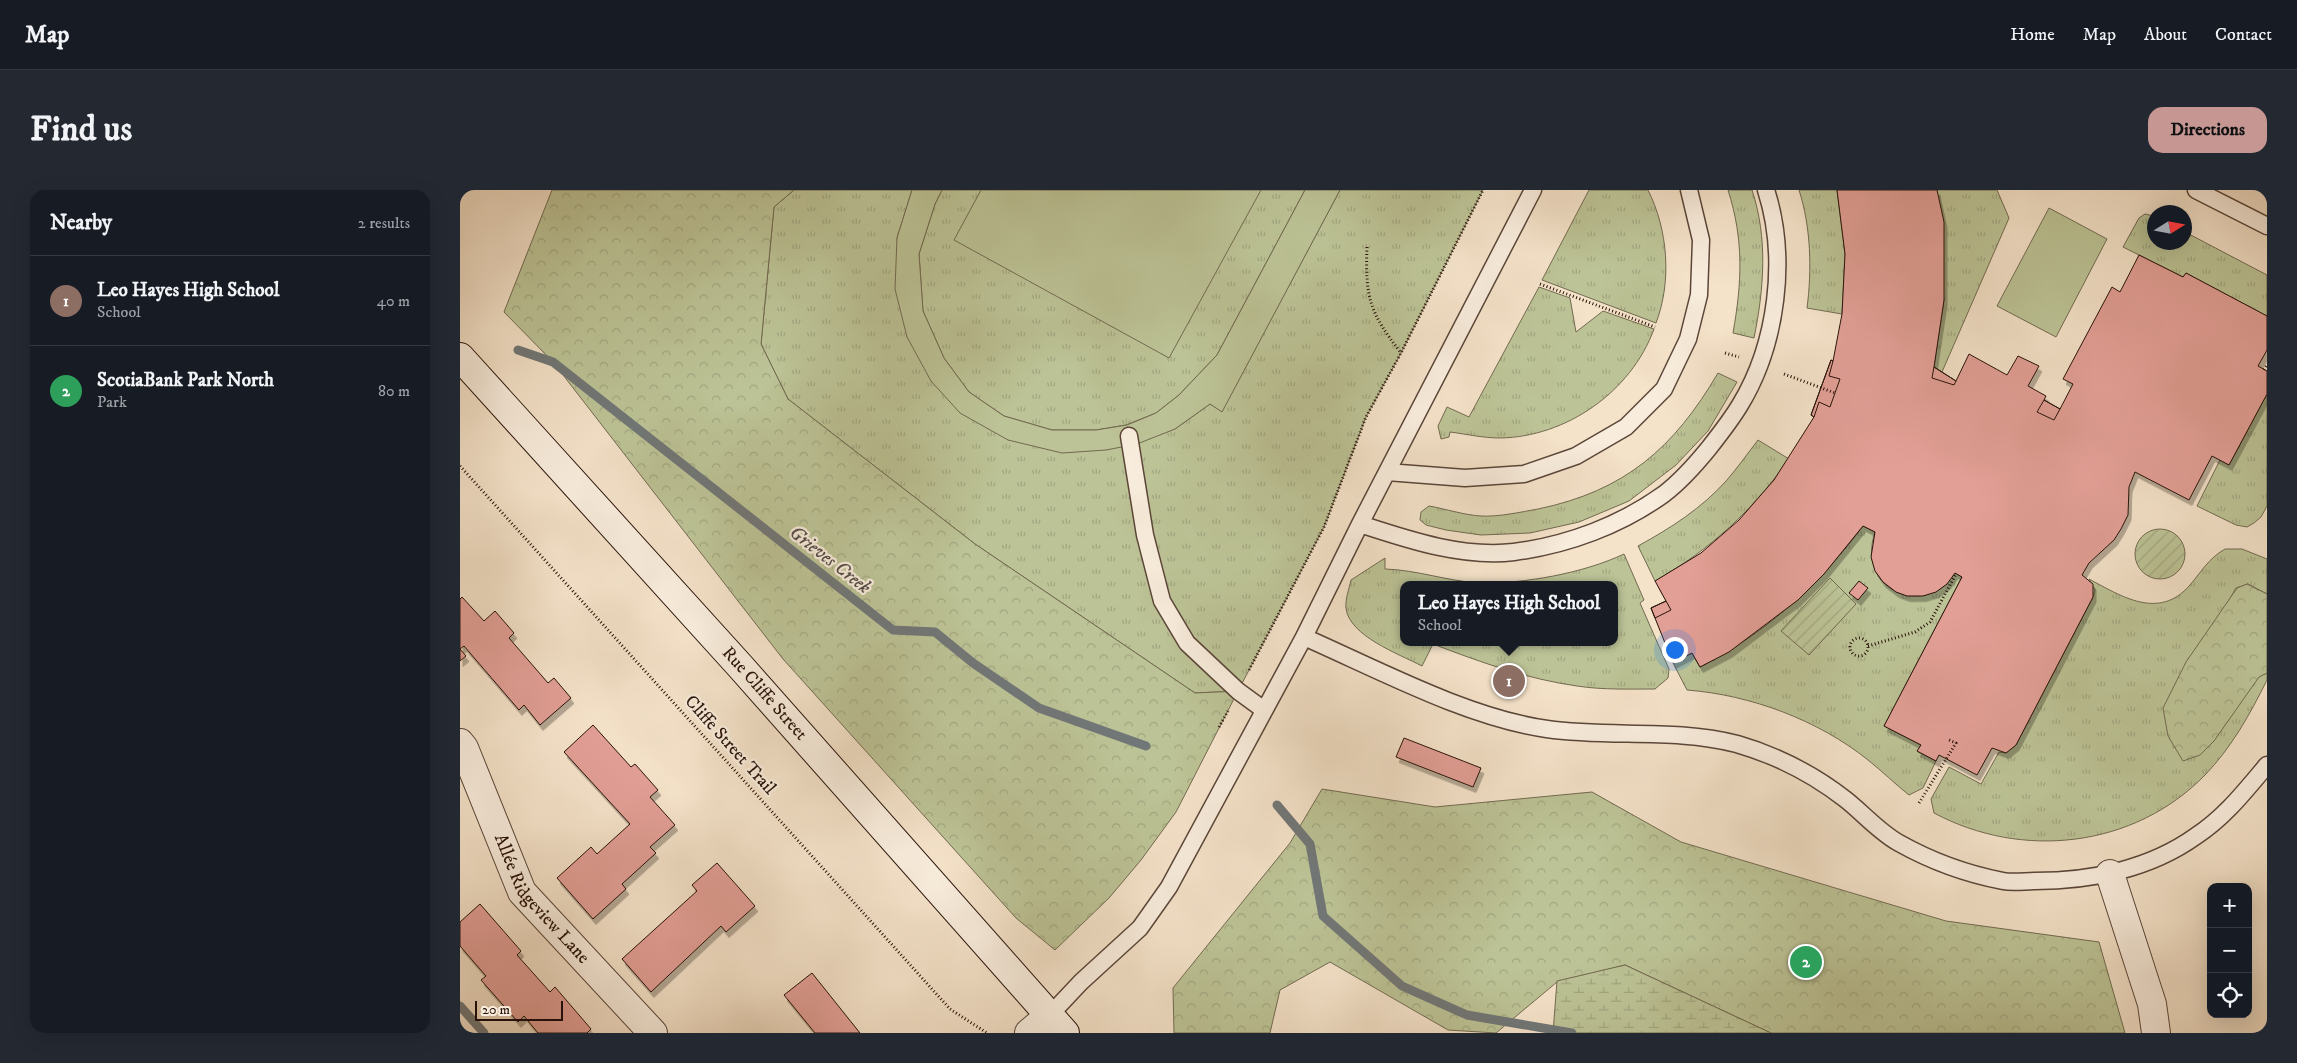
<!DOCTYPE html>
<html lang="en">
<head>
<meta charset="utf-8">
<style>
	:root { --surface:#171b24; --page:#242831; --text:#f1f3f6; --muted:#9ea1a6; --line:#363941; --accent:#c59692 }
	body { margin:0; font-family:"IM FELL DW Pica",serif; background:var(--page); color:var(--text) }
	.controls { position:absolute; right:15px; bottom:15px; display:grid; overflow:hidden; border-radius:10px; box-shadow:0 5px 20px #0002 }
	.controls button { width:45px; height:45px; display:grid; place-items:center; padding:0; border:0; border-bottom:1px solid var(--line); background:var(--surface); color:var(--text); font:25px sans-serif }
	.compass { position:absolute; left:1687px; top:15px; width:45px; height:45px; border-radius:50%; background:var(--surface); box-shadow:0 5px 20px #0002; rotate:79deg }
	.scale { position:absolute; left:15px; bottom:12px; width:88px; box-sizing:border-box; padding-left:5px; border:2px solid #281209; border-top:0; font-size:14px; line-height:18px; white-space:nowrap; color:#281209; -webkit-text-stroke:4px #f8ecdc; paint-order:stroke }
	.you { position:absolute; left:1214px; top:459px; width:18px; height:18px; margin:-12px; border:4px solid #fff; border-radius:50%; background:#1a73e8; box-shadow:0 0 0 8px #1a73e833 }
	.badge { display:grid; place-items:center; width:32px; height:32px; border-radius:50%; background:var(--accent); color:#fff; font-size:16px; font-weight:700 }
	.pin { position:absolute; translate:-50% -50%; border:2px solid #fff; box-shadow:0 1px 5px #0006 }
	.popup { position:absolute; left:940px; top:391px; width:218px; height:65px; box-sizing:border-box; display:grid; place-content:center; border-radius:10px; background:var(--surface); filter:drop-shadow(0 1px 4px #0005); font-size:16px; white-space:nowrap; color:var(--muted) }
	.popup b { font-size:19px; color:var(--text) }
	.popup::after { content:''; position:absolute; left:50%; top:100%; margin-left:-10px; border:10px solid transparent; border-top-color:var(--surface) }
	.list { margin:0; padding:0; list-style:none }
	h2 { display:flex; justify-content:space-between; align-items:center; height:65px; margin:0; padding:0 20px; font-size:21px }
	h2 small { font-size:16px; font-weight:400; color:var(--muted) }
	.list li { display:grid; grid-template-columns:32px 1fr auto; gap:15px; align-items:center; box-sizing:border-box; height:90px; padding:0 20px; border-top:1px solid var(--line) }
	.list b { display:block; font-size:19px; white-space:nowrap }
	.list p { margin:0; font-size:16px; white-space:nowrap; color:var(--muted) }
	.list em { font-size:16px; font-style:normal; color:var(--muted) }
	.icon { flex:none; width:28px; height:28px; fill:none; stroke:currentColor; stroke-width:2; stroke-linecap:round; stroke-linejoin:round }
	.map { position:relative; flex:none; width:1807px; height:843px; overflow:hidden; border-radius:15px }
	header { display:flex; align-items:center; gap:30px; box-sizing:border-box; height:70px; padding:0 25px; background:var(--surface); border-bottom:1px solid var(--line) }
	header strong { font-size:24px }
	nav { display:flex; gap:28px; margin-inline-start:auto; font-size:18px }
	.intro { display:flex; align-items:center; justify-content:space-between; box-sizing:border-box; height:120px; padding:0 30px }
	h1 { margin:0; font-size:35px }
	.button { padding:12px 22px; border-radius:15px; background:var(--accent); color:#111; font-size:18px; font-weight:700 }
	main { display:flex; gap:30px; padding:0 30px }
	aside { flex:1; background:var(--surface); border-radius:15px; box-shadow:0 5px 20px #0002 }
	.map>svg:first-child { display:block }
	.grass { fill:url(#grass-tufts); stroke:#726a50; fill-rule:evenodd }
	.forest { fill:url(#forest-crowns); stroke:#726a50 }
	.wetland { fill:url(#wetland-marsh); stroke:#726a50 }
	.garden { fill:url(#garden-furrows); stroke:#726a50 }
	.pitch { fill:#bcc396; stroke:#726a50 }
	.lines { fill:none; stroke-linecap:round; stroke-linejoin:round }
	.stream { stroke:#717777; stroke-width:9 }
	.building { fill:#e29f96; stroke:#281209; filter:url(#shadow) }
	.service-casing { stroke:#5b4639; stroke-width:19 }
	.minor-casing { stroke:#5b4639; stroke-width:30 }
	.secondary-casing { stroke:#281209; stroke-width:30 }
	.path { stroke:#281209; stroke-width:3; stroke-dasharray:1 2.5; stroke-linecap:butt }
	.service { stroke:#f8ecdc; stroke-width:16 }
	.minor { stroke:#f8ecdc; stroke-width:28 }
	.secondary { stroke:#f8ecdc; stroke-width:28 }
	.labels { text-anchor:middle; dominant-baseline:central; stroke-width:4.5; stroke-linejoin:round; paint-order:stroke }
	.street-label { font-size:18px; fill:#281209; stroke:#f8ecdc }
	.water-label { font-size:19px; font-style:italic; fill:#534d49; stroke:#f8ecdc }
</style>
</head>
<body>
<header>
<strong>Map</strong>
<nav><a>Home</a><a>Map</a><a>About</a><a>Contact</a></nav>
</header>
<div class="intro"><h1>Find us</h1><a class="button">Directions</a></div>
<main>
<aside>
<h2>Nearby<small>2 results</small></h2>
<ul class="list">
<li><span class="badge" style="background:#8d6e63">1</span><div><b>Leo Hayes High School</b><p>School</p></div><em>40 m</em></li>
<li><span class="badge" style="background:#2e9e5b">2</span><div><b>ScotiaBank Park North</b><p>Park</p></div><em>80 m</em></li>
</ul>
</aside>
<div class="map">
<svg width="1807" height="843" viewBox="0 0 1807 843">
	<defs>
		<pattern id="grass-tufts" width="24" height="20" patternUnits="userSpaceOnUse" patternTransform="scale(1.25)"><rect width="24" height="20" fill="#bcc396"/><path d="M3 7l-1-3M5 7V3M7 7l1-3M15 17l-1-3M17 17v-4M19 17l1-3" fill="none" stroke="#a2a680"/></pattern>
		<pattern id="forest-crowns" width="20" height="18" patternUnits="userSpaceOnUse" patternTransform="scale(1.25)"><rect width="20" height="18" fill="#bcc396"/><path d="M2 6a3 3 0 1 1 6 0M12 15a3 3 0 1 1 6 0" fill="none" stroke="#a2a680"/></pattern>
		<pattern id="wetland-marsh" width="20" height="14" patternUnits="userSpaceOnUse" patternTransform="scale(1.25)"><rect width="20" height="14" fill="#bcc396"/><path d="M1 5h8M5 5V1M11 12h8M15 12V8" fill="none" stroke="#a2a680"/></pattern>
		<pattern id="garden-furrows" width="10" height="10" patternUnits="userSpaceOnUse" patternTransform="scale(1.25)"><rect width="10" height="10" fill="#bcc396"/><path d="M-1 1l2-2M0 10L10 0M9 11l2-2" fill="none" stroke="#a2a680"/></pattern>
		<filter id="shadow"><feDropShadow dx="3" dy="5.5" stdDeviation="0" flood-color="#0004"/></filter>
	</defs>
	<rect width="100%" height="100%" fill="#f4e2c9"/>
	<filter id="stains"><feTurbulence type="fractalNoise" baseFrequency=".004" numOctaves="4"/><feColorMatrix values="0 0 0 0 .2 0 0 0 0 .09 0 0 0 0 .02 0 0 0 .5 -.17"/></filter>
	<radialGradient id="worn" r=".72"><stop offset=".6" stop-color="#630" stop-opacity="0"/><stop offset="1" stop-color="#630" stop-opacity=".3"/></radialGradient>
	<!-- grass -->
	<path class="grass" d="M334,0H452L437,48L447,147L548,250L715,239L750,214L762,221L880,0H1023L941,163L906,227L864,337L778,501L735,503L515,354L328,209L301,154L314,17Z
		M482,0H845L757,165L719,205L696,223L666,235L636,240H592L544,226L509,202L484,168L463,121L459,64L475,14Z
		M1129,0H1188C1208,40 1212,91 1196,133L1082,90Z
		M1268,0H1292C1308,48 1304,99 1294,148L1273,143C1282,92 1284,50 1268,0Z
		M1339,0H1377L1385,64L1382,124L1347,118C1352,80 1351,37 1339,0Z
		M1477,0H1537L1549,28L1482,182L1474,177L1484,110Z
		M1685,24L1694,26V52H1724L1725,42L1807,85V126L1726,83L1723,87L1663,57L1679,28Z
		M1079,97L1110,108L1116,142L1143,121L1194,139C1171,202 1106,247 1040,248C1023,248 1006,244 990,242L989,247L981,249L978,236L987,217L1009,227Z
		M1258,183L1277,192L1248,241L1216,275L1169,311L1119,332L1070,343L1021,345L986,340L966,335L960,330L961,322L969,316C986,319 1004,325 1021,326C1039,327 1061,322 1078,319C1165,301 1214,258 1258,183Z
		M1807,204V316L1801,327L1794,333L1787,337L1776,335L1737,316L1760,270L1769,275Z
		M1298,250L1329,269C1293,320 1250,360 1195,391L1178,356C1211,338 1242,318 1267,290C1278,277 1288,263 1298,250Z
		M1403,336L1415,342C1396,397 1461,431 1495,383L1502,387L1424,536L1461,555L1458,562L1476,571L1463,598L1449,605C1435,594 1422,581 1408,570C1358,530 1291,505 1227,500L1213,473L1232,463L1240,477C1306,443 1359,395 1403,336Z
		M1765,359H1782L1807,369V404L1788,394L1776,398L1765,417L1776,517L1799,486L1807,483V490C1790,524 1772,557 1745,585C1674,658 1562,670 1474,623L1471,609L1489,577L1521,594L1539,562L1546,563L1556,555L1633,407L1635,400L1629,389C1661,406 1699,431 1730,395C1742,381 1748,369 1765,359Z
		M1164,364L1184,410L1180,413L1209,479L1208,488L1195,499C1169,499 1143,500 1117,496C1067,489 1020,472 973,454L962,476C939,464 889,446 886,418C885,410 889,399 891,390L925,368V379C957,380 987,391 1019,393C1064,394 1124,383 1164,364ZM944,395H1154V452H944Z"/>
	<!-- forest -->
	<path class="forest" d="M92,0H334L314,17L301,154L328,209L515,354L735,503L778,501L716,622L681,670L649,708L595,760L556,728L323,469L93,172L44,122Z
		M1787,394L1807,404V483L1799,487L1754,551L1740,565L1723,571L1708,546L1703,518L1726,472L1777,398Z
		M862,599L975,617L1132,602L1221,652L1486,731L1639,752L1665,843H1311L1165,775L1097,792L1036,843L988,840L870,772L820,800L810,843H714L713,798L830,653Z"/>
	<!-- wetland -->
	<path class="wetland" d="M1165,775L1311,843H1093L1097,791Z"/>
	<!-- garden -->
	<path class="garden" d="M1675 364a25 25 0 1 1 50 0a25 25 0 1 1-50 0Z
		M1370,388L1396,414L1349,465L1321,441Z"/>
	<!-- pitch -->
	<path class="pitch" d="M452,0H482L475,14L459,64L463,121L484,168L509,202L544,226L592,240H636L667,235L696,223L719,205L757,165L845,0H880L762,222L750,214L715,239L677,254L646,260L602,263L548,250L500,223L471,191L447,147L435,99L437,48Z
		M521,0H801L709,168L494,50Z
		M1589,18L1647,49L1596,147L1537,116Z"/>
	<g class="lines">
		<!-- stream -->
		<path class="stream" d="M58,160L93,172L433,440L475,442L513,473L579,518L686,556
			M817,615L850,654L863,726L942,796L1007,825L1112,843
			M0,816L24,843"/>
	</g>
	<!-- building -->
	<path class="building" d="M1377,0H1477L1484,32V110L1474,177L1496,191L1509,164L1547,185L1558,166L1579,176L1568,196L1586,206L1584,210L1600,219L1613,194L1603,189L1652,97L1660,102L1679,65L1723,87L1726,83L1807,126V160L1798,176L1807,181V204L1769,275L1752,266L1729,310L1675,282L1669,297L1668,325L1661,339L1654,350L1629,373L1622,385L1633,394V407L1556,555L1546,563L1532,558L1517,585L1479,565L1476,571L1457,561L1461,555L1424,536L1502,387L1495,383L1487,394L1476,402L1463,406H1447L1436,402L1423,392L1415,381L1411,367L1415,342L1403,336L1364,384L1338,410L1269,462L1240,477L1232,463L1213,473L1191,418L1206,411L1195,391L1241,363L1279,330L1314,290L1354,227L1351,225L1371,170L1373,171L1382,124L1385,64Z
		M1371,170L1373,171L1369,186L1380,189L1370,217L1359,212L1354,227L1351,225Z
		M1474,177L1496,191L1494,195L1472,188Z
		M1584,210L1600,219L1594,230L1577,222Z
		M1399,391L1408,398L1398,410L1389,403Z
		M2,407L24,431L35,421L54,443L49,448L88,493L94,488L111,508L80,535L64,515L59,520L4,456L0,459L6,466L0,471V409Z
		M1206,411L1211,420L1195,428L1191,418Z
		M133,535L171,577L175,574L198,600L190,607L215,635L190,657L196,663L162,694L166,699L133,729L97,688L131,657L137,664L170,634L104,562Z
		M944,548L1021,578L1013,597L936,567Z
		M257,673L295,716L266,742L261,736L191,802L162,769L237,701L232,695Z
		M20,714L61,761L57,765L90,802L95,797L131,839L127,843H78L64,826L58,832L21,790L26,786L0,756V732Z
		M352,783L400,843H355L324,805Z"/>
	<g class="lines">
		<defs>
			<path id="service" d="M1736,0L1807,36
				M669,246L685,345L702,411L727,453L778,501L804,520
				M927,282L1005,288L1064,284L1116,266L1166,237L1204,199L1228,149L1239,105L1241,50L1229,0
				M900,334C949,350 1002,368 1054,362C1108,355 1161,335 1204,304C1221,291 1236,274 1249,258C1260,244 1271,230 1280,215C1317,154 1328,68 1306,0
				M844,447C917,479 1008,528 1087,539C1150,548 1214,538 1277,554C1315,565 1354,585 1385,609C1403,623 1419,642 1439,653C1471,671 1507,684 1543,691C1553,693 1565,691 1575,691C1631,691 1690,679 1736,646C1765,627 1785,601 1807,575
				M589,826L621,792L680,738L709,697L844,447L900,334L1073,0"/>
			<g id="minor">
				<path id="s1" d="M0,553L4,558L62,702L193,843"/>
				<path d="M1650,684L1692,814L1696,843"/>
				<path d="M569,843L589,826"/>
			</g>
			<g id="secondary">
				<path id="s2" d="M0,167L280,476L605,843"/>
			</g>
		</defs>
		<!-- service casing -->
		<use href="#service" class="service-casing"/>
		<!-- minor casing -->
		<use href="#minor" class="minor-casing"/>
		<!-- secondary casing -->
		<use href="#secondary" class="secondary-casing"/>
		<!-- path -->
		<path class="path" d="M907,57C905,108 910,123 941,163
			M1080,94L1195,137
			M1265,163L1279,167
			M1804,180L1807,175
			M1324,184L1375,203
			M0,276L490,819L527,843
			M1390 457a9 9 0 1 1 18 0a9 9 0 1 1-18 0Z
			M1408,456L1455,442L1470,432L1496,384
			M789,480L864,337L906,227L941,163L1023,0
			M759,537L768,521
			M1459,613L1496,553L1487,549"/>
		<!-- service -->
		<use href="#service" class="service"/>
		<!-- minor -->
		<use href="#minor" class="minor"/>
		<!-- secondary -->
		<use href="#secondary" class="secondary"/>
	</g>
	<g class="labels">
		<!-- street labels -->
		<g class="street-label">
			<text stroke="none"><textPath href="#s2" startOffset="454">Rue Cliffe Street</textPath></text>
			<text transform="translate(270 555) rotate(48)">Cliffe Street Trail</text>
			<text stroke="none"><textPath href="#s1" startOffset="178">Allée Ridgeview Lane</textPath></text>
		</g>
		<!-- water labels -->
		<g class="water-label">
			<text transform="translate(370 370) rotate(38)">Grieves Creek</text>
		</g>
	</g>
	<rect width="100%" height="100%" filter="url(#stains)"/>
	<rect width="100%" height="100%" fill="url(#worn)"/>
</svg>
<div class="controls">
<button>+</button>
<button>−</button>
<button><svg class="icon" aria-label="locate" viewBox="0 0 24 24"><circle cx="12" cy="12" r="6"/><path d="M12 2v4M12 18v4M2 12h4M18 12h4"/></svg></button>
</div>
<svg class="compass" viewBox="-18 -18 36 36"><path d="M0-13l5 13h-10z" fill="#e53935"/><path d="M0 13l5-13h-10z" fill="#9ea1a6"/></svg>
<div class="scale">20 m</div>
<div class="you"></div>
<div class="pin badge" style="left:1049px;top:491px;background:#8d6e63">1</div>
<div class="popup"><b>Leo Hayes High School</b>School</div>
<div class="pin badge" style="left:1346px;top:772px;background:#2e9e5b">2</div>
</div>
</main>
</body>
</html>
